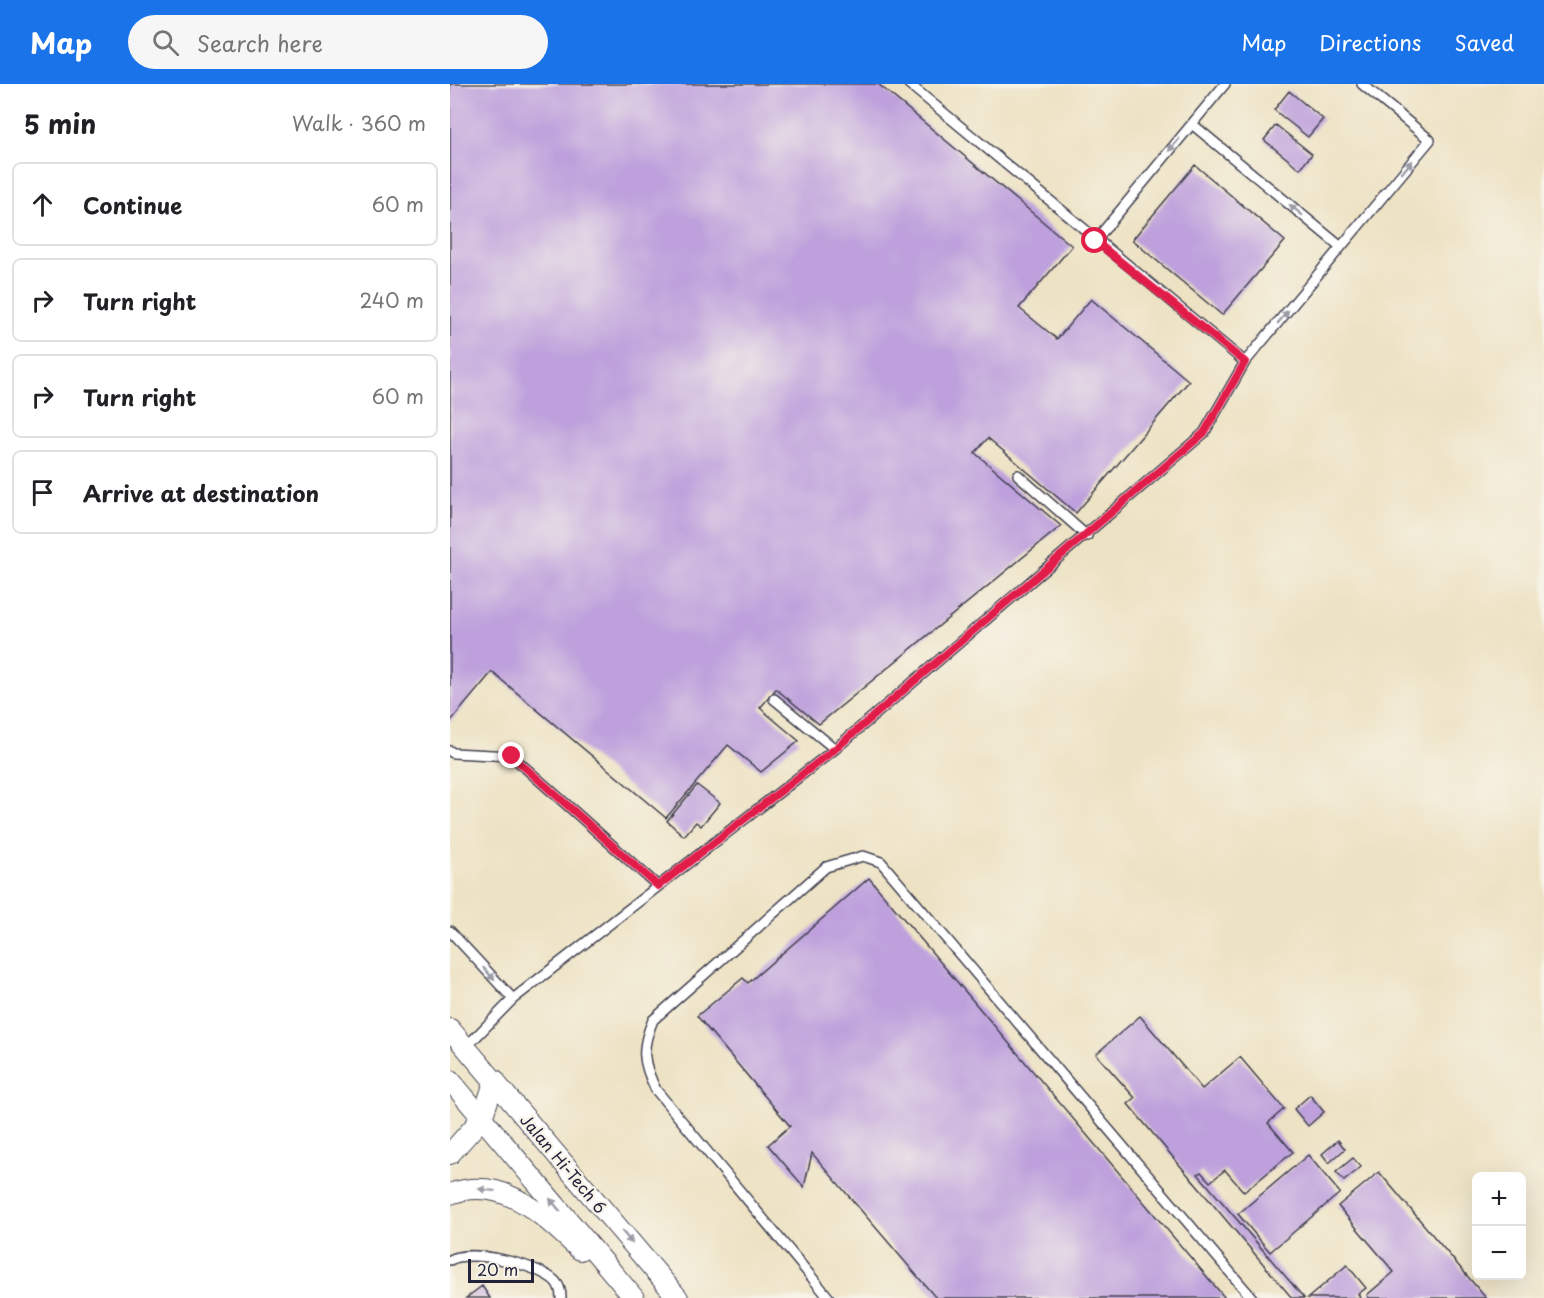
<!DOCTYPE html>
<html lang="en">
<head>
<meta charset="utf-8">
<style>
	:root { --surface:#fff; --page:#f6f6f6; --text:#202124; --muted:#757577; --line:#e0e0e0; --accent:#1a73e8 }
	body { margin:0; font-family:"Playpen Sans",sans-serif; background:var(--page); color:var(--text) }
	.controls { position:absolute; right:18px; bottom:18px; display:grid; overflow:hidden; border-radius:9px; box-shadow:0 6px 24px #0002 }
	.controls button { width:54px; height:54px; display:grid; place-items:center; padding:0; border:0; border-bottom:2px solid var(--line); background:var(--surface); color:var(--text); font:30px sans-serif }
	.scale { position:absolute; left:18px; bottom:15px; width:66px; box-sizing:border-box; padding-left:6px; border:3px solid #22223b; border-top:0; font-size:16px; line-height:21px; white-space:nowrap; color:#22223b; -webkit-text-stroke:4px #f7f3e8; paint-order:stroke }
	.stop { position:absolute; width:18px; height:18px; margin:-14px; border:4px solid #e11d48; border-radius:50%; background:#fff }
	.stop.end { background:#e11d48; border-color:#fff; box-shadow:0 2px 6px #0008 }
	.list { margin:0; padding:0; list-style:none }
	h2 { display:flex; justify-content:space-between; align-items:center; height:78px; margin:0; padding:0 24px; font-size:26px }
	h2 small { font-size:20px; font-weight:400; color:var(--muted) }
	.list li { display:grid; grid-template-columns:39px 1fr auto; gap:18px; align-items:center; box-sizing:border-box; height:84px; margin:0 12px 12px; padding:0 12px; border:2px solid var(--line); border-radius:9px }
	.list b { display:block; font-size:22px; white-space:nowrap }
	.list em { font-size:20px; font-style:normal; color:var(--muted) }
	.icon { flex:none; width:33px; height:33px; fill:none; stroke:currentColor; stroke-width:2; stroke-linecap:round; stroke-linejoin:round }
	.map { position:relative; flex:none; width:1094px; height:1214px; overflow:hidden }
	header { display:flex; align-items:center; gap:36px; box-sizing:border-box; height:84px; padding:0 30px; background:var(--accent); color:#fff }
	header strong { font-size:28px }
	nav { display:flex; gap:33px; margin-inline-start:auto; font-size:21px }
	.search { width:420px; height:54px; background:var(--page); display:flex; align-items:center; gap:15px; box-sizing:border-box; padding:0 21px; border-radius:33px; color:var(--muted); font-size:22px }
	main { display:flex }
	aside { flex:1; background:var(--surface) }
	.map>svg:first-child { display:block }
	.building { fill:#bda0dc }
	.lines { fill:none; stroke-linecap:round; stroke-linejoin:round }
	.lane-casing { stroke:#403f4f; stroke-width:12 }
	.street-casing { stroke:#403f4f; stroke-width:22 }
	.lane { stroke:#fff; stroke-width:9 }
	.street { stroke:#fff; stroke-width:20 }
	.oneway { fill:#9c9ca7 }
	.route { stroke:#e11d48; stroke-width:8 }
	.labels { text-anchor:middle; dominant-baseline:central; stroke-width:4.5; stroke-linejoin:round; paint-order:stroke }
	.street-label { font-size:16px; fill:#22223b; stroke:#f7f3e8 }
</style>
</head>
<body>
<header>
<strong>Map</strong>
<div class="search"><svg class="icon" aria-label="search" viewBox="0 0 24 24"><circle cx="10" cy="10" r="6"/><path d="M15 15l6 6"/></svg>Search here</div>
<nav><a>Map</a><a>Directions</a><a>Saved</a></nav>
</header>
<main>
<aside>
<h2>5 min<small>Walk · 360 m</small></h2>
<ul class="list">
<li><svg class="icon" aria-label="ahead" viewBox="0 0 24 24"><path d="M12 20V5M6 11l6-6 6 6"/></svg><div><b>Continue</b></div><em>60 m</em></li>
<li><svg class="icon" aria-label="right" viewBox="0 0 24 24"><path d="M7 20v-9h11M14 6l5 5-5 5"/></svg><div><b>Turn right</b></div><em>240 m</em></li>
<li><svg class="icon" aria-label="right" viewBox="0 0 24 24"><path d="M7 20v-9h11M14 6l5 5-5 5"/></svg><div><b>Turn right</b></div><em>60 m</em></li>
<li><svg class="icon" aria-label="arrive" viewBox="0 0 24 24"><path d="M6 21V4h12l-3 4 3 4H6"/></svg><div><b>Arrive at destination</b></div></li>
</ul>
</aside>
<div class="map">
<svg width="1094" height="1214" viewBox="0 0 1094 1214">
	<rect width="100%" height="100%" fill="#f7f3e8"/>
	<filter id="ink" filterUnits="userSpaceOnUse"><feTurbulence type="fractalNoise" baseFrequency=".0167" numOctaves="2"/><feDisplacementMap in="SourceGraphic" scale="12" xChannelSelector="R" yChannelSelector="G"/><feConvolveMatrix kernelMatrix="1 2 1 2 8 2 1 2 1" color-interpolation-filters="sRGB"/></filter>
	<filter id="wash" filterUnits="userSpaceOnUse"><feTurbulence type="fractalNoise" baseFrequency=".008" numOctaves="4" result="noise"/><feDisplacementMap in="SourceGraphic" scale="24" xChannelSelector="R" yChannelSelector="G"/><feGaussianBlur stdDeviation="1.35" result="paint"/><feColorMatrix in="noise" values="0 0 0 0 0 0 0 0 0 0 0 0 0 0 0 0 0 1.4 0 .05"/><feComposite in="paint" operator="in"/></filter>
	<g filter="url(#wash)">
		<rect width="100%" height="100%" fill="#ede2c3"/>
		<g id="blocks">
			<!-- building -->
			<path class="building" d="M0,0H428L622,162L569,224L607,255L641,215L739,297L626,429L538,354L525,369L611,442L369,640L326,605L310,624L349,657L311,688L278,661L216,734L42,588L0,638Z
				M839,7L873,35L858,53L824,26Z
				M826,41L862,70L850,85L814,56Z
				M745,81L835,157L772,231L682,156Z
				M247,701L270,719L251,742L246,738L234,752L217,737Z
				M419,794L775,1214H486L362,1069L354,1103L318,1061L340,1042L247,932L293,894L298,899Z
				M690,932L752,1005L790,973L834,1025L818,1039L843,1068L794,1108L775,1086L760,1098L751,1088L748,1090L854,1214H842L678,1020L685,1014L646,970Z
				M860,1011L874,1028L858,1042L844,1025Z
				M888,1056L895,1065L879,1079L872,1070Z
				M858,1071L890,1109L820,1168L788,1130Z
				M903,1074L911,1083L894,1097L886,1088Z
				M929,1088L1036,1214H919L917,1211L944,1188L888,1122Z
				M897,1181L916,1204L908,1210L911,1214H858Z
				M32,1202L40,1214H16Z"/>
		</g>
	</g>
	<g filter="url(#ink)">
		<use href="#blocks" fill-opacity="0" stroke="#403f4f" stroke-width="1.5"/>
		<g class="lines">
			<defs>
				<path id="lane" d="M459,0L795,278
					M742,40L891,163
					M645,157L775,0
					M568,391L637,452
					M324,615L385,665
					M0,667L3,669L62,672L208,802
					M0,847L63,915L16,963
					M63,915L385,665L754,349L795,278L980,56L912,0
					M0,1176C20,1164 89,1181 105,1197C109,1201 111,1208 111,1214
					M379,1214L206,1006C192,978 191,964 203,936L376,783L413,772L431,778L802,1214"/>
				<path id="street" d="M0,945L228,1214
					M0,996L184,1214
					M0,1070L32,1034L45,996
					M0,1110C54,1090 93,1132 130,1166"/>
			</defs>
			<!-- lane casing -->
			<use href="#lane" class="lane-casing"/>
			<!-- street casing -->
			<use href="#street" class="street-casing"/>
			<!-- lane -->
			<use href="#lane" class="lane"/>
			<!-- street -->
			<use href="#street" class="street"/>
		</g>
		<!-- one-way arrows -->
		<defs><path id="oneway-solid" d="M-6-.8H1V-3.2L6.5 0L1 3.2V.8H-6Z" transform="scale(1.5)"/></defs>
		<g class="oneway">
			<use href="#oneway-solid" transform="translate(724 61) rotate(130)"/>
			<use href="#oneway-solid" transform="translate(957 83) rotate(-50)"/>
			<use href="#oneway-solid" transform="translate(846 126) rotate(-141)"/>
			<use href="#oneway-solid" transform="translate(833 233) rotate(-50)"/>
			<use href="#oneway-solid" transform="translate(39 890) rotate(48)"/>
			<use href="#oneway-solid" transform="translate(37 1106) rotate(-173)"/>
			<use href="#oneway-solid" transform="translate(105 1121) rotate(-130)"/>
			<use href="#oneway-solid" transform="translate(177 1153) rotate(50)"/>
		</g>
	</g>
	<g class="lines" filter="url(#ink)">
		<!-- route -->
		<path class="route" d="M62,672L208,802L385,665L754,349L795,278L645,157"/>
	</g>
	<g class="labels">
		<!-- street labels -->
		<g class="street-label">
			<text transform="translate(114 1079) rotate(50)">Jalan Hi-Tech 6</text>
		</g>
	</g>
</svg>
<div class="controls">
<button>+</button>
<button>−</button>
</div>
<div class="scale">20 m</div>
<div class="stop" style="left:645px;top:157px"></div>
<div class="stop end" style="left:62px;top:672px"></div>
</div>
</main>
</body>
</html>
